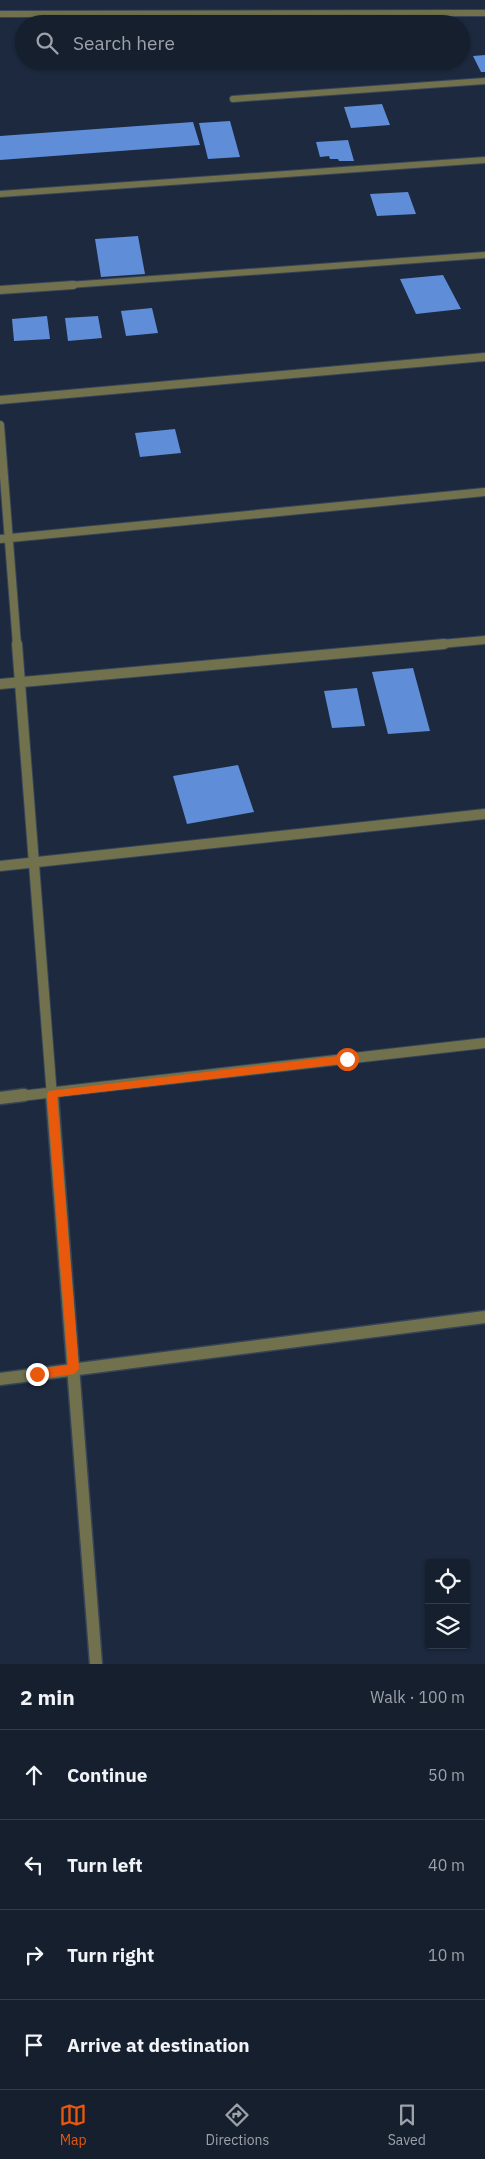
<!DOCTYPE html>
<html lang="en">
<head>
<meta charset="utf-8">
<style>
	:root { --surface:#151f2e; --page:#222c3a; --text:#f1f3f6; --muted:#9da2aa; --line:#343d4a; --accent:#ea580c }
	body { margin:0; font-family:"IBM Plex Sans",sans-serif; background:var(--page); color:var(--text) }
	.controls { position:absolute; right:15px; bottom:15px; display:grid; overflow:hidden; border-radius:5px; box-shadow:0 1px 4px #0004 }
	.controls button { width:45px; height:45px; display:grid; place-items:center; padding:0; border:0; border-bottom:1px solid var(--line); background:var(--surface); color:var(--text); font:25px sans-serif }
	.stop { position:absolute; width:15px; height:15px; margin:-11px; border:4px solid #ea580c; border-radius:50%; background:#fff }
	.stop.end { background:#ea580c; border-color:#fff; box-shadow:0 1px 5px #0008 }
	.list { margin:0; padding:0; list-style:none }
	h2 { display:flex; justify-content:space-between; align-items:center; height:65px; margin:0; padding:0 20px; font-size:21px }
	h2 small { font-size:16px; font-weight:400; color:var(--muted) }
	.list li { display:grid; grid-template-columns:32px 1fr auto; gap:15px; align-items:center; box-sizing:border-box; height:90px; padding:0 20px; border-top:1px solid var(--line) }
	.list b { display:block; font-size:19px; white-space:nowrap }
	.list em { font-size:16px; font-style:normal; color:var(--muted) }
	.icon { flex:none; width:28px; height:28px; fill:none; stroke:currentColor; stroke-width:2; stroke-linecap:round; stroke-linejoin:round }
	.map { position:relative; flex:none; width:485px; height:1664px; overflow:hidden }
	.search { position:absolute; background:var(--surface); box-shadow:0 1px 4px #0004; left:15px; right:15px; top:15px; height:55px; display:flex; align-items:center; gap:12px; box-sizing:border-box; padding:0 18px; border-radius:28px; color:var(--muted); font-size:19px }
	.sheet { height:425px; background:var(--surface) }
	nav { display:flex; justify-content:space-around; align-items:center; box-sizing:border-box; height:70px; border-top:1px solid var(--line); background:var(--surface); font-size:14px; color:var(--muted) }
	nav a { display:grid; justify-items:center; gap:2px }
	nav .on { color:var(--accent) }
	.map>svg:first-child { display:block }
	.building { fill:#608dd7 }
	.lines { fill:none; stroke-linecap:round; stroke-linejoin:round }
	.street-far3-casing { stroke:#374458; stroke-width:8 }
	.street-far2-casing { stroke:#374458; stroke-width:10 }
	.street-far1-casing { stroke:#374458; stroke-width:12 }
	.street-casing { stroke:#374458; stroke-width:15 }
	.street-far3 { stroke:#71724d; stroke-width:6 }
	.street-far2 { stroke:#71724d; stroke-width:8 }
	.street-far1 { stroke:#71724d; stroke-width:10 }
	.street { stroke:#71724d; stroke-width:12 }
	.route { fill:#ea580c }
</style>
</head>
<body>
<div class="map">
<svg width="485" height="1664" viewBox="0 0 485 1664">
	<rect width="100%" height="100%" fill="#1c293e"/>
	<!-- building -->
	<path class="building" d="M485,55V72H481L473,56Z
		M382,104L390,125L351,128L344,107Z
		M230,121L240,157L208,159L199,123Z
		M193,122L200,145L0,160V136Z
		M348,140L354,161H339L338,159H330L329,156L320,157L316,142Z
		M408,192L416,214L377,216L370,194Z
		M138,236L145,274L101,277L95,239Z
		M443,275L461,309L416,314L400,279Z
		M152,308L158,333L126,336L121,311Z
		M47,316L50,339L14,341L12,319Z
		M98,316L102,338L68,341L65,318Z
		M175,429L181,453L140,457L135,433Z
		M413,668L430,731L388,734L372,672Z
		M357,688L365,726L332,728L324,691Z
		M238,765L254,812L187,824L173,776Z"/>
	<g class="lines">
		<defs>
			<path id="street-far3" d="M0,14L485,13
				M233,99L485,81
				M0,194L485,160
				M55,286L485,255"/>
			<path id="street-far2" d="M0,290L73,285
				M0,400L485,357
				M0,425L17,645
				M0,539L485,492
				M430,645L485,640"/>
			<path id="street-far1" d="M17,644L52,1097
				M0,684L444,644
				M0,866L485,814
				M12,1097L485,1043"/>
			<path id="street" d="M52,1095L96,1664
				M0,1098L24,1095
				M0,1379L485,1317"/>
		</defs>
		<!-- street-far3 casing -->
		<use href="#street-far3" class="street-far3-casing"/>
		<!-- street-far2 casing -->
		<use href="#street-far2" class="street-far2-casing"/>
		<!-- street-far1 casing -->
		<use href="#street-far1" class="street-far1-casing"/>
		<!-- street casing -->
		<use href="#street" class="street-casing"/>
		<!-- street-far3 -->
		<use href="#street-far3" class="street-far3"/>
		<!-- street-far2 -->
		<use href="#street-far2" class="street-far2"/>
		<!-- street-far1 -->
		<use href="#street-far1" class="street-far1"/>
		<!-- street -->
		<use href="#street" class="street"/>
	</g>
	<!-- route -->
	<path class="route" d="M347,1055L352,1059L347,1063L57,1097L79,1369L74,1374L37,1379L33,1377L32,1374L33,1370L37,1369L68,1365L47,1094L49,1091Z"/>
</svg>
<div class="controls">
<button><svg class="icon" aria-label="locate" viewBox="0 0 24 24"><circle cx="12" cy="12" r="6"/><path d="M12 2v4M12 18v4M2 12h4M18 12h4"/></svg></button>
<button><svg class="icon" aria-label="layers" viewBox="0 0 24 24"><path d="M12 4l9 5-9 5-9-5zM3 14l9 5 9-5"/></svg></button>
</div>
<div class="stop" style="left:347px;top:1059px"></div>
<div class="stop end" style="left:37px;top:1374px"></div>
<div class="search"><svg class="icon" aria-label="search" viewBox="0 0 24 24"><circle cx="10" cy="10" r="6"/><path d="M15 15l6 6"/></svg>Search here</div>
</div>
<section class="sheet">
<h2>2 min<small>Walk · 100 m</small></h2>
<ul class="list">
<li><svg class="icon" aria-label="ahead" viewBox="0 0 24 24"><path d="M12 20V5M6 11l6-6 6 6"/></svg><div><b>Continue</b></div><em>50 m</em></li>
<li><svg class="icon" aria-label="left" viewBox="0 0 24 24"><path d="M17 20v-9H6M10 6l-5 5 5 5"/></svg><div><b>Turn left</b></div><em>40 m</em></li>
<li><svg class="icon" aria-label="right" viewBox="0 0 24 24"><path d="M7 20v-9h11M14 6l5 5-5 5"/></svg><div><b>Turn right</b></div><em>10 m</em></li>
<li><svg class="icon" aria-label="arrive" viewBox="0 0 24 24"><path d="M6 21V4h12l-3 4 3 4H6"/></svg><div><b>Arrive at destination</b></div></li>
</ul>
</section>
<nav>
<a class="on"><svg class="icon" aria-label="map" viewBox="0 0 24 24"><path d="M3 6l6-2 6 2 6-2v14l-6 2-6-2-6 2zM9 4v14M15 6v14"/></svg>Map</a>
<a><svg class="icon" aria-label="directions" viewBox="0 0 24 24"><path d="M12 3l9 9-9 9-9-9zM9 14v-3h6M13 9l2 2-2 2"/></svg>Directions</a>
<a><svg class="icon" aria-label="saved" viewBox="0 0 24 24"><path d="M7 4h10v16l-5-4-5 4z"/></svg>Saved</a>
</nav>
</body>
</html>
